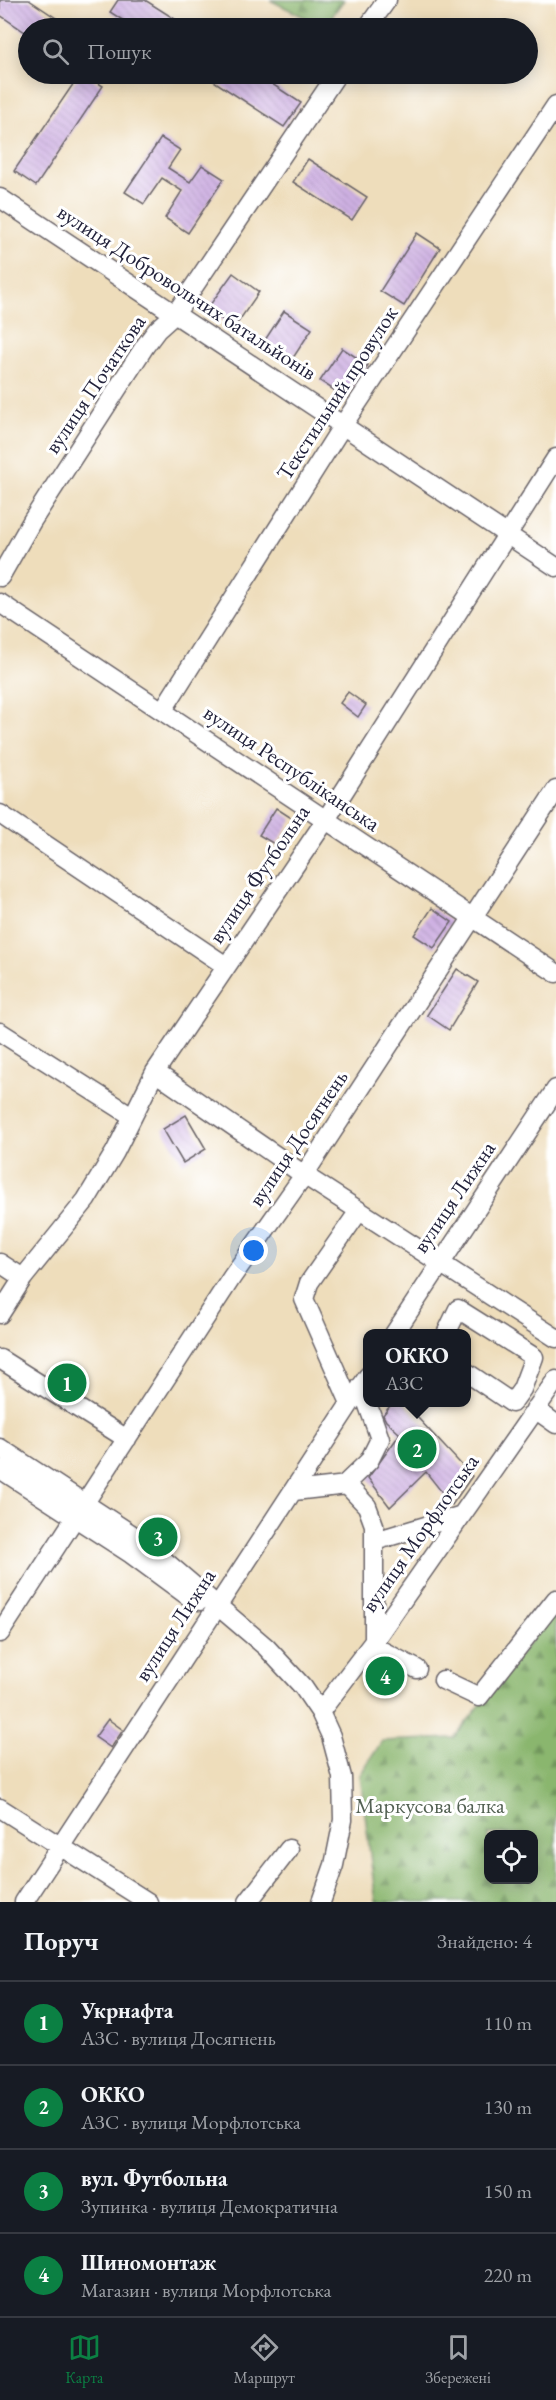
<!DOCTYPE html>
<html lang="uk">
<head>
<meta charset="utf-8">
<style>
	:root { --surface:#171b24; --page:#20242c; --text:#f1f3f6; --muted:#9ea1a6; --line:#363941; --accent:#0b8043 }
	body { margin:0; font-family:"EB Garamond",serif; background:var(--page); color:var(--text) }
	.controls { position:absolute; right:18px; bottom:18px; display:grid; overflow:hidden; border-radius:12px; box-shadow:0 3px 15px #0003 }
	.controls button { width:54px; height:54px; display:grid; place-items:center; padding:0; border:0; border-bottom:2px solid var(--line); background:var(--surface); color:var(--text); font:30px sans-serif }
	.you { position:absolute; left:254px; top:1251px; width:21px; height:21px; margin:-15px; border:4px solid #fff; border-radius:50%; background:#1a73e8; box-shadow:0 0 0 9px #1a73e833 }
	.badge { display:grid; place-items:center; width:39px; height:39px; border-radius:50%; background:var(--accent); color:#fff; font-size:20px; font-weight:700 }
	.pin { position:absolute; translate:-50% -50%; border:3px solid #fff; box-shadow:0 2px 6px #0006 }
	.popup { position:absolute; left:363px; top:1329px; width:108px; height:78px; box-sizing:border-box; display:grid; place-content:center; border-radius:12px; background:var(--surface); filter:drop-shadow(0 2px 4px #0005); font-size:20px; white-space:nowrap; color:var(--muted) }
	.popup b { font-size:22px; color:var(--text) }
	.popup::after { content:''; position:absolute; left:50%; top:100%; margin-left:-12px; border:12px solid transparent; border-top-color:var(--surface) }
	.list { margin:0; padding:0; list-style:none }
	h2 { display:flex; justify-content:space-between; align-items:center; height:78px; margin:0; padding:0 24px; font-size:26px }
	h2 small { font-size:20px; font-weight:400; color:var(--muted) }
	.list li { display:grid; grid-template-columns:39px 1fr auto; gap:18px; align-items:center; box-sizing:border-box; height:84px; padding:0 24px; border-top:2px solid var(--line) }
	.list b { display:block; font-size:22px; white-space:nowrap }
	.list p { margin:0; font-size:20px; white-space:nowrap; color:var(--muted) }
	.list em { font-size:20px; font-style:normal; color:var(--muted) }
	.icon { flex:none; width:33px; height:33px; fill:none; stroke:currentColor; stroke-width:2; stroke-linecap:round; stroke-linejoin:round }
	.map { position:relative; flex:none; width:556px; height:1902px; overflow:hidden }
	.search { position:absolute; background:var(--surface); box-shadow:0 3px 15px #0003; left:18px; right:18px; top:18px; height:66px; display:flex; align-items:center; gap:15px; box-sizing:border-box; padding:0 21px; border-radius:33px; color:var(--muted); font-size:22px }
	.sheet { height:414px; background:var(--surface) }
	nav { display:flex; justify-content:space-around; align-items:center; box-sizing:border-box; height:84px; border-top:2px solid var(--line); background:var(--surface); font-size:16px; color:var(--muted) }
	nav a { display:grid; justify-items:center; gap:3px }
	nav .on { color:var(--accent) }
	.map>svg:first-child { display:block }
	.forest { fill:url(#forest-firs); stroke:#566c54; stroke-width:1.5; fill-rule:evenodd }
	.building { fill:url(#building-back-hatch) }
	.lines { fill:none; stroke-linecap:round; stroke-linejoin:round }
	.minor-casing { stroke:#696368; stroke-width:21 }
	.minor { stroke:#fff; stroke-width:18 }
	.labels { text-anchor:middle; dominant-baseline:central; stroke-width:6; stroke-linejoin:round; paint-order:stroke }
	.street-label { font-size:22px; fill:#22223b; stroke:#fff }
	.park-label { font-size:22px; fill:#536153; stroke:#fff }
</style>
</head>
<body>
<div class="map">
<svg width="556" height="1902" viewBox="0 0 556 1902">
	<defs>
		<pattern id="forest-firs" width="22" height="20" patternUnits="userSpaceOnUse" patternTransform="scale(1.5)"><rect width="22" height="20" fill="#8ab66e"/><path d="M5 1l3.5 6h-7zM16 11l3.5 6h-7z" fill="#70945c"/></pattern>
		<pattern id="building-back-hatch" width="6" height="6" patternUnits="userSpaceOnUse" patternTransform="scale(1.5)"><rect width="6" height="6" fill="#cfb1e3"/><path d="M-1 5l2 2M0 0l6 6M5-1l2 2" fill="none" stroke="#b198c4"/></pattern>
	</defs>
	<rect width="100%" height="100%" fill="#fff"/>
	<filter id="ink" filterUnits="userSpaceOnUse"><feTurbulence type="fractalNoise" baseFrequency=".0167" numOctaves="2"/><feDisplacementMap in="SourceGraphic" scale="12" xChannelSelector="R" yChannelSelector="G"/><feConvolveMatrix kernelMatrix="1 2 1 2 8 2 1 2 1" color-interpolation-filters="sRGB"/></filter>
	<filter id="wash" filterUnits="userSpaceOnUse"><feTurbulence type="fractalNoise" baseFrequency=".008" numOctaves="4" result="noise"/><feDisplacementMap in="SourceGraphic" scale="24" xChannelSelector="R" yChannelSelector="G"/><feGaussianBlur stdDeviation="1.35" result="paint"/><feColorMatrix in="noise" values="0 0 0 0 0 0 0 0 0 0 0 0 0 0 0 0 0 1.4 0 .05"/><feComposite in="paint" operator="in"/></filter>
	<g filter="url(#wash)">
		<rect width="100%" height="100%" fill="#edb"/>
		<!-- forest -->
		<path class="forest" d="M270,0H344L324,27Z
			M556,1609V1902H376L360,1775L382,1741L454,1738ZM488,1834H534V1880H488Z"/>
		<g id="blocks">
			<!-- building -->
			<path class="building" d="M0,0H29L71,28H28V34L0,15Z
				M118,0H145L189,28H135L110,12Z
				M80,74H84L103,86L36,186L14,171Z
				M203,74H257L301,103L284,127Z
				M161,138L180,150L168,168L190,182L202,165L224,179L188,233L165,218L182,191L162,178L144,204L125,192Z
				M308,159L367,197L352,220L293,182Z
				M417,233L440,248L404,306L380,291Z
				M233,273L259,292L234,328L207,309Z
				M284,311L312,329L291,361L263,343Z
				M342,348L368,365L346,398L320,381Z
				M348,692L366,705L358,717L340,703Z
				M276,808L293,819L276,845L259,835Z
				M432,908L452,922L434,948L414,935Z
				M457,969L478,982L449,1030L427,1015Z
				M186,1115L206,1149L183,1163L163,1129Z
				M393,1402H403L472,1476L452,1505L426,1472L390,1507L368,1478L400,1434L386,1421L383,1415Z
				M108,1719L123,1730L111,1748L95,1737Z"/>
		</g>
	</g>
	<g filter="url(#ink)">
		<use href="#blocks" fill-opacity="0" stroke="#696368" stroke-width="1.5"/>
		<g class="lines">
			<defs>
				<path id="minor" d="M367,28L387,0
					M0,198L556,567
					M0,577L32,521L145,346L157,330L176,313L337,74
					M0,603L556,973
					M163,710L343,425L556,105
					M0,814L226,966
					M0,1032L132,1116
					M155,1072L304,1175L556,1338
					M0,1263L23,1278
					M0,1314L23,1278L86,1200L115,1152L155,1072L325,821L556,458
					M394,1334L556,1089
					M446,1334L458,1309L534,1357L522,1389L512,1403L466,1372
					M0,1359L127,1439
					M350,1403L304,1299L309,1283L359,1211
					M535,1409L556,1424
					M0,1448L139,1539L266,1647L303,1687L320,1712L331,1736L342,1777L343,1820L334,1865L321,1902
					M0,1469L131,1554L188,1596L200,1601
					M344,1485L369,1461L380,1439L361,1386
					M294,1491L347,1485L367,1506L374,1525V1641
					M375,1541L462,1515
					M0,1633L232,1277L304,1175L556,790
					M371,1645L417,1669
					M443,1680L479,1697L556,1599
					M320,1712L374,1641L556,1380
					M0,1808L148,1902
					M24,1902L368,1376
					M248,1902L289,1849"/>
			</defs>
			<!-- minor casing -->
			<use href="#minor" class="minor-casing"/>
			<!-- minor -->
			<use href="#minor" class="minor"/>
		</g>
	</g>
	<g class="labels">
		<!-- street labels -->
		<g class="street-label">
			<text transform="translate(187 292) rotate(33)">вулиця Добровольчих батальйонів</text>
			<text transform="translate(95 384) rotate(-56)">вулиця Початкова</text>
			<text transform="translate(337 393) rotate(-57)">Текстильний провулок</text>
			<text transform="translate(292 768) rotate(34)">вулиця Республіканська</text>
			<text transform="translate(259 874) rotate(-56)">вулиця Футбольна</text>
			<text transform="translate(298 1138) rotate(-56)">вулиця Досягнень</text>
			<text transform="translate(454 1197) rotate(-56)">вулиця Лижна</text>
			<text transform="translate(420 1533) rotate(-55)">вулиця Морфлотська</text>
			<text transform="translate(175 1625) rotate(-57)">вулиця Лижна</text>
		</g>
		<!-- park labels -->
		<g class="park-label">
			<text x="430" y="1805">Маркусова балка</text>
		</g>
	</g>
</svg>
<div class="controls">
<button><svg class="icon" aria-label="locate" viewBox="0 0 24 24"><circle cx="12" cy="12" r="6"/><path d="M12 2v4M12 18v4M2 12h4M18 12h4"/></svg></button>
</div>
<div class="you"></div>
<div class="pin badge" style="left:67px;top:1383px">1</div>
<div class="pin badge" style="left:417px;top:1449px">2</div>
<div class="popup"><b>ОККО</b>АЗС</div>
<div class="pin badge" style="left:158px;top:1537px">3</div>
<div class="pin badge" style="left:385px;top:1676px">4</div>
<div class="search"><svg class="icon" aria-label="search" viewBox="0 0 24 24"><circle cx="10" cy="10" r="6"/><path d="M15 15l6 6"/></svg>Пошук</div>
</div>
<section class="sheet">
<h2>Поруч<small>Знайдено: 4</small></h2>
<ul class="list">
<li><span class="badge">1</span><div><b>Укрнафта</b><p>АЗС · вулиця Досягнень</p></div><em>110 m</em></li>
<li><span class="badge">2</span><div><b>ОККО</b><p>АЗС · вулиця Морфлотська</p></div><em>130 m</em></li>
<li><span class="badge">3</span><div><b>вул. Футбольна</b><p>Зупинка · вулиця Демократична</p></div><em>150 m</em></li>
<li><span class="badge">4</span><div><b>Шиномонтаж</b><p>Магазин · вулиця Морфлотська</p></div><em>220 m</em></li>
</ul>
</section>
<nav>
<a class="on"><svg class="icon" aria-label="map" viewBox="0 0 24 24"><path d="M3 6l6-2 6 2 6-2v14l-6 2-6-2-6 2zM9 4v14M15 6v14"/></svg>Карта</a>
<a><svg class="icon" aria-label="directions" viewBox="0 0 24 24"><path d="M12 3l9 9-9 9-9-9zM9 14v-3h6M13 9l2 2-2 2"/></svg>Маршрут</a>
<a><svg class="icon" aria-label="saved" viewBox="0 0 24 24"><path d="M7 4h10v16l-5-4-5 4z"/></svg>Збережені</a>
</nav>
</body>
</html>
